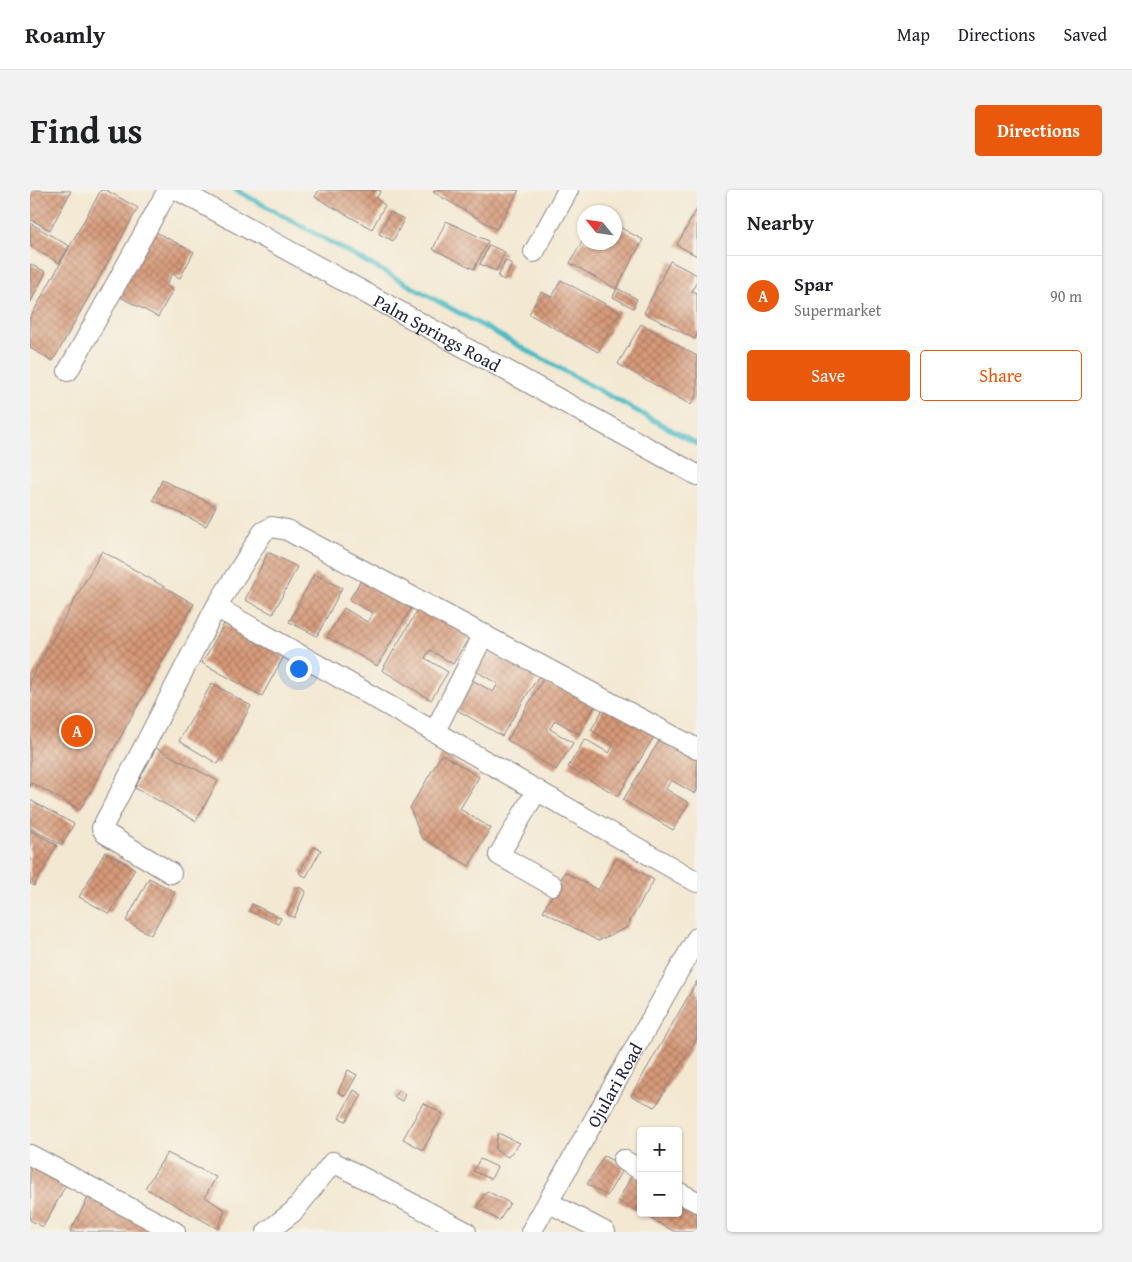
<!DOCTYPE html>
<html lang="en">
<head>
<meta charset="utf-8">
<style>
	:root { --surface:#fff; --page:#f2f2f2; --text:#202124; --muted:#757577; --line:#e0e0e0; --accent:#ea580c }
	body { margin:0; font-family:"Gentium Book Plus",serif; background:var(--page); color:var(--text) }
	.controls { position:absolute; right:15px; bottom:15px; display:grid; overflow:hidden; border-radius:5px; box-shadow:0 1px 4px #0004 }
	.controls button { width:45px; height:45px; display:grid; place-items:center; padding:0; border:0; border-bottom:1px solid var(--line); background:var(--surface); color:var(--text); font:25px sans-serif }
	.compass { position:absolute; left:547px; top:15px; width:45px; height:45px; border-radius:50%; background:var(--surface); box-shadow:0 1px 4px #0004; rotate:299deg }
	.you { position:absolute; left:268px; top:478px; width:18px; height:18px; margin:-12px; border:4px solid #fff; border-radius:50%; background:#1a73e8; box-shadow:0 0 0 8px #1a73e833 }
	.badge { display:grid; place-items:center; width:32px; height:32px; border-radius:50%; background:var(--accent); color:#fff; font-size:16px; font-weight:700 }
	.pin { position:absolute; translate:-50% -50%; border:2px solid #fff; box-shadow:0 1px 5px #0006 }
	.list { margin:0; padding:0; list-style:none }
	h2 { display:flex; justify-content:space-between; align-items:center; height:65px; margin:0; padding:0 20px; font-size:21px }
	h2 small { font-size:16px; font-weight:400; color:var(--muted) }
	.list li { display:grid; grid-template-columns:32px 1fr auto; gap:15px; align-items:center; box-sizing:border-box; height:80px; padding:0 20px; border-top:1px solid var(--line) }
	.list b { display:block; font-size:19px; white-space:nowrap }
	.list p { margin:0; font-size:16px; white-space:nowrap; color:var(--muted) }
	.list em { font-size:16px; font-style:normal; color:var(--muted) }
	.actions { display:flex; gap:10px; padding:15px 20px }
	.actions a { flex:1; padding:11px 0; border:1px solid var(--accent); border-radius:5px; text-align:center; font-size:18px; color:var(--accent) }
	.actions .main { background:var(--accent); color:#fff }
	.map { position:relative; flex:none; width:667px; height:1042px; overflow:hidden; border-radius:5px }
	header { display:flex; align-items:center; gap:30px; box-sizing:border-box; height:70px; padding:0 25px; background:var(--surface); border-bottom:1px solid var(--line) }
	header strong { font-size:24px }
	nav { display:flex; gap:28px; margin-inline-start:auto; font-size:18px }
	.intro { display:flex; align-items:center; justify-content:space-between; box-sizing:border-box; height:120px; padding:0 30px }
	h1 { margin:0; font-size:35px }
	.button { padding:12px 22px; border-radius:5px; background:var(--accent); color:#fff; font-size:18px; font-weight:700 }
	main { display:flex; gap:30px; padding:0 30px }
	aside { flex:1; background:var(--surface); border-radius:5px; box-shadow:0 1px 4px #0004 }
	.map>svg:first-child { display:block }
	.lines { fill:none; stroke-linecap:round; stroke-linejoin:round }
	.stream { stroke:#4dbbc4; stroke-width:5 }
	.building { fill:url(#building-cross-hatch) }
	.minor-casing { stroke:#8a8586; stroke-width:22 }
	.minor { stroke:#fff; stroke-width:20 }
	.labels { text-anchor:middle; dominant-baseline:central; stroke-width:4.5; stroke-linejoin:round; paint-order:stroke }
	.street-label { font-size:18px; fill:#22223b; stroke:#f7f3e8 }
</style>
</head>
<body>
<header>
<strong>Roamly</strong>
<nav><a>Map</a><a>Directions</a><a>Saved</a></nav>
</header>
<div class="intro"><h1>Find us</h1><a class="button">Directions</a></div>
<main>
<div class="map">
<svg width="667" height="1042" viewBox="0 0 667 1042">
	<defs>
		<pattern id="building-cross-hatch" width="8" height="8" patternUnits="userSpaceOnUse" patternTransform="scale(1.25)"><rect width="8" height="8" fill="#d79a79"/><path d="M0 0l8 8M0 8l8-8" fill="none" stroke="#ae7d64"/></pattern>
	</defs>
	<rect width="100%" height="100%" fill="#f7f3e8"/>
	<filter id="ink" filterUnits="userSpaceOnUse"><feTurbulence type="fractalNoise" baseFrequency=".02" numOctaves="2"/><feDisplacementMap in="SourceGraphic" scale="10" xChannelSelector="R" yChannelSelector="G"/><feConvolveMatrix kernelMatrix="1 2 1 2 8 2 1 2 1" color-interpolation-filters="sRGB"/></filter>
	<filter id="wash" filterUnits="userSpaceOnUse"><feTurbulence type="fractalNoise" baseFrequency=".0096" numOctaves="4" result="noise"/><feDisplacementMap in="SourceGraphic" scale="20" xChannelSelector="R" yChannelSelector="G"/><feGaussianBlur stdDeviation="1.12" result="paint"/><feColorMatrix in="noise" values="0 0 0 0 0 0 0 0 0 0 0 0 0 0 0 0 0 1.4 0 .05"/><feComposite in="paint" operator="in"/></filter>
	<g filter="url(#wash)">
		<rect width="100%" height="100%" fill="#f3e8d2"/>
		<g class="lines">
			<!-- stream -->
			<path class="stream" d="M206,0L667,254"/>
		</g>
		<g id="blocks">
			<!-- building -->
			<path class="building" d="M0,0L41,1L20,40L0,29Z
				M71,0H76L108,18L23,171L0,158V128Z
				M289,0H351L346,9L355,15L342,39L285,7Z
				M405,0H489L466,39L403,2Z
				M667,19V66L647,55Z
				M360,22L374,29L363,51L349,44Z
				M416,31L458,51L444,79L403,59Z
				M0,33L39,56L29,73L0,56Z
				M584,34L613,50L586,99L540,73L554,48V52H584Z
				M120,39L164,62L150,88L142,84L136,96L143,100L128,127L85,104Z
				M459,55L475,62L466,81L450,74Z
				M475,70L482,74L475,90L468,87Z
				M640,71L667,85V91L662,101L667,103V145L665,149L614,123Z
				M0,74L16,82L0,113Z
				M531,90L590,122L568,162L499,124L511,102L522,107Z
				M587,98L607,109L603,118L583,107Z
				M611,134L667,166V204L661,215L588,174Z
				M132,290L186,316L176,336L123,310Z
				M72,361L164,414L50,620L2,593L0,597V490Z
				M238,362L267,377L243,424L215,410Z
				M336,382L385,412L347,476L297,447L314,418L337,432L343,423L319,410Z
				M284,384L312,398L287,446L259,432Z
				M390,416L440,446L423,474L400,460L395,468L418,482L401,510L352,480Z
				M194,434L254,466L232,506L172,473Z
				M461,452L511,482L472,546L422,517L439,488L463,502L468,494L444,480Z
				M515,486L565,516L549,544L525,530L520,539L543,553L526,580L477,550Z
				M182,493L221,516L188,574L149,551Z
				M577,512L627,542L588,606L538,577L555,549L579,563L584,554L561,540Z
				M632,546L667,568V600L665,604L641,590L636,599L659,613L643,640L593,610Z
				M126,558L188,591L166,631L105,598Z
				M412,564L449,587L430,619L461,638L439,676L391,647L380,618Z
				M0,610L44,634L32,655L0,638Z
				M0,640L27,655L4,696L0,693Z
				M284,657L291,660L276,687L269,683Z
				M75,662L105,679L80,724L49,707Z
				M586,668L624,690L596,738L568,751L513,721L535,682L568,700Z
				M119,688L145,702L121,745L96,731Z
				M269,697L276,701L264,728L257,724Z
				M222,714L251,728L248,734L219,721Z
				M667,791V848L625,917L601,906Z
				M318,880L327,885L315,906L308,902Z
				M324,900L332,905L316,931L309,928Z
				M368,900L375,904L372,911L364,907Z
				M393,913L413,924L393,960L373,949Z
				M468,943L490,953L478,967L465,960Z
				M137,963L186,987L175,1007L195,1020L188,1039L115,998Z
				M574,966L594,977L577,1006L557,994Z
				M450,969L467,977L461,989L443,981Z
				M0,975L36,995L13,1037L0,1030Z
				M602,985L611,989V1023L588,1011Z
				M457,1001L480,1013L469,1031L447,1017Z
				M61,1002L126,1042H40Z
				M648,1010L667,1020V1042H645L611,1023H648Z"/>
		</g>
	</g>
	<g filter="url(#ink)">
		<use href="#blocks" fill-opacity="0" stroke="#8a8586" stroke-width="1"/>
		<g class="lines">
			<defs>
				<g id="minor">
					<path id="s1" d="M148,0L667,285"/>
					<path d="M504,62L538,0"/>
					<path d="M38,181L138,0"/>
					<path d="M186,417L233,342L242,337L257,340L667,559"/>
					<path d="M405,541L454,444"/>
					<path d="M507,600L469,665L522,695"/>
					<path d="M141,683L75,643L72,638L186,417L667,692"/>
					<path d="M0,965L145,1042"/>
					<path d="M593,970L611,980"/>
					<path d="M648,1002L667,1012"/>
					<path d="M518,1012L575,1042"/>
					<path d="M237,1042L264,1021L303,972L436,1042"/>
					<path id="s2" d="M501,1042L667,748"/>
				</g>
			</defs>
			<!-- minor casing -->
			<use href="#minor" class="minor-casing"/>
			<!-- minor -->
			<use href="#minor" class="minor"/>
		</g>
	</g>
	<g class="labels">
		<!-- street labels -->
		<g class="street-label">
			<text stroke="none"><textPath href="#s1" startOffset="296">Palm Springs Road</textPath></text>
			<text stroke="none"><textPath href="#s2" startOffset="169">Ojulari Road</textPath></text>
		</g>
	</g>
</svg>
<div class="controls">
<button>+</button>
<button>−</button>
</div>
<svg class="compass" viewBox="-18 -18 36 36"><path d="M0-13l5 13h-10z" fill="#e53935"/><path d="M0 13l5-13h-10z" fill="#757577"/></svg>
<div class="you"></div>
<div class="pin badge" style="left:47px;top:541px">A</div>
</div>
<aside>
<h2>Nearby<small></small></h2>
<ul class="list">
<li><span class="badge">A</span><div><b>Spar</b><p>Supermarket</p></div><em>90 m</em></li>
</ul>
<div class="actions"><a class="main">Save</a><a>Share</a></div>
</aside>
</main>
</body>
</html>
